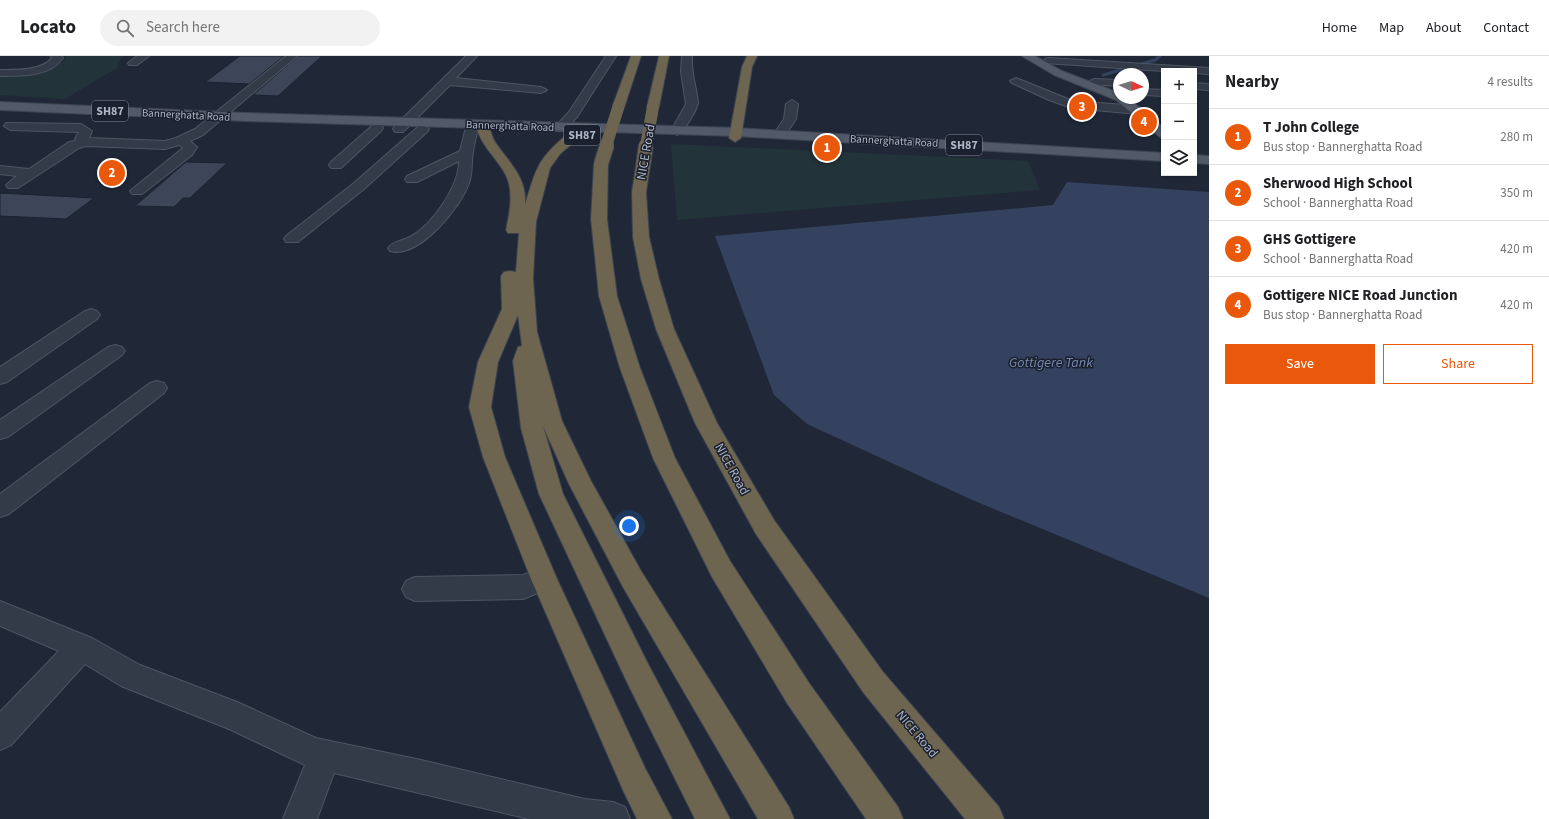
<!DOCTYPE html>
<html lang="en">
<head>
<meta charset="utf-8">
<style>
	:root { --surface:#fff; --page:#f2f2f2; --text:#202124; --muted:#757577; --line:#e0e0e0; --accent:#ea580c }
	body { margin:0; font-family:"Source Sans 3",sans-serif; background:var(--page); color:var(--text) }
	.controls { position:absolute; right:12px; top:12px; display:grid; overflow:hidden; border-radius:0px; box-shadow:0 1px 3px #0004 }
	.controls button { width:36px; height:36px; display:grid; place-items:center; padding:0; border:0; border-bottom:1px solid var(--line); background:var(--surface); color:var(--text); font:20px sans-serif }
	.compass { position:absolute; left:1113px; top:12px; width:36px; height:36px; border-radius:50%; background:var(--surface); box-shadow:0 1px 3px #0004; rotate:94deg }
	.you { position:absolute; left:629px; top:470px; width:14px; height:14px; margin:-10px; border:3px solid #fff; border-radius:50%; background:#1a73e8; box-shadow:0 0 0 6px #1a73e833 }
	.badge { display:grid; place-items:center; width:26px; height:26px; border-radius:50%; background:var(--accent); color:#fff; font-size:13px; font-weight:700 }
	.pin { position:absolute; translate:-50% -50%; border:2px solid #fff; box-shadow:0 1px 4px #0006 }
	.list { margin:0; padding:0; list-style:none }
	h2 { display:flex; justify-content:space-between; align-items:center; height:52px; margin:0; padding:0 16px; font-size:17px }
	h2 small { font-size:13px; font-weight:400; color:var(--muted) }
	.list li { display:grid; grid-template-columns:26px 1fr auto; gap:12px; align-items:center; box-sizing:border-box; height:56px; padding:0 16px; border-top:1px solid var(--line) }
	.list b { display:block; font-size:15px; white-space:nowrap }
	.list p { margin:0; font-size:13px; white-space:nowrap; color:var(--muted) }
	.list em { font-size:13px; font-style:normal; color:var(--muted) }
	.actions { display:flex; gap:8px; padding:12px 16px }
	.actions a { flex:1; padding:9px 0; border:1px solid var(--accent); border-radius:0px; text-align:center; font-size:14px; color:var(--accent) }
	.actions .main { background:var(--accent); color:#fff }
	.icon { flex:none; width:22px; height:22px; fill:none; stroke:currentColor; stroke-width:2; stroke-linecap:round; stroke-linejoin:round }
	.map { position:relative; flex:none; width:1209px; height:763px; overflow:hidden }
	header { display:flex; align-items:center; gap:24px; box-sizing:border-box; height:56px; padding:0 20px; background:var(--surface); border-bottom:1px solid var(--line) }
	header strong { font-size:19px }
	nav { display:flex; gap:22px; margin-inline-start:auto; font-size:14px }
	.search { width:280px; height:36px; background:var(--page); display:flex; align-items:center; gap:10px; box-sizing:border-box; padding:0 14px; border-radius:22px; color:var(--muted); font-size:15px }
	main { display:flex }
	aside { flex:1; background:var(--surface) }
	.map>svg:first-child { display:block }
	.green { fill:#223439 }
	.water { fill:#34425f }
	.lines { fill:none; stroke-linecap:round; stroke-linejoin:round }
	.stream { stroke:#34425f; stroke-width:3 }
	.building { fill:#3c4658; stroke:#1b222f }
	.minor-casing { stroke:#4e5563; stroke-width:2 }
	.major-casing { stroke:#3d4452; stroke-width:2 }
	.highway-casing { stroke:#3b4250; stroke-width:2 }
	.minor { fill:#343b48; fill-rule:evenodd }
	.major { fill:#525968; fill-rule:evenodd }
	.highway { fill:#6e6551; fill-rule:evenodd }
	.highway-bridge-far1-casing { stroke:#3b4250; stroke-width:12; stroke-linecap:butt }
	.highway-bridge-casing { stroke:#3b4250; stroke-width:16; stroke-linecap:butt }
	.highway-bridge-far1 { stroke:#6e6551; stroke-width:12 }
	.highway-bridge { stroke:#6e6551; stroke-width:14 }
	.labels { text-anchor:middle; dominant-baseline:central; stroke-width:3; stroke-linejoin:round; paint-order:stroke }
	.far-street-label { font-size:11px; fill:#aeb5c5; stroke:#1a202d }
	.shield { fill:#1a202d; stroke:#828897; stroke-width:1 }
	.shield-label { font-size:12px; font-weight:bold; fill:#aeb5c5 }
	.street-label { font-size:13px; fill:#aeb5c5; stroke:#1a202d }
	.water-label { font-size:14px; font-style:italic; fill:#7689ad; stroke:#1a202d }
</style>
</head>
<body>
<header>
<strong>Locato</strong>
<div class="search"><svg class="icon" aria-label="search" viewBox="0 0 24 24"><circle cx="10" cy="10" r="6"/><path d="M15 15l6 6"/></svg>Search here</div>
<nav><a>Home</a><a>Map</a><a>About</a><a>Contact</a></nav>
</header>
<main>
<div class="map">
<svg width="1209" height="763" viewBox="0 0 1209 763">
	<rect width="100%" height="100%" fill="#202838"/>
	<!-- green -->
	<path class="green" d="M65,0H122L117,12L65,43L0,39V19C16,17 58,17 66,2Z
		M671,88L1028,105L1040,134L677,164Z"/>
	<!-- water -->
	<path class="water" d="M1067,126L1209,136V542L970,443L807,368L774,339L715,180L1053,149Z"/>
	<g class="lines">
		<!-- stream -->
		<path class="stream" d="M1103,19L1155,4L1160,0"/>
	</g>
	<!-- building -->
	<path class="building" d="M240,0H284L249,28L205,26Z
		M298,0H322L278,40L253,39Z
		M186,106L227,107L190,142H183L174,151L135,150Z
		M0,137L94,142L66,163L0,160Z"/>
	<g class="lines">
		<defs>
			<path id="minor" d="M51,0H62L63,2C50,21 21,20 0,20V14C16,14 41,15 52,2Z
				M137,0H149L137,9H129L128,7Z
				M286,0H297L203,79L190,85L197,91L192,99L142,138H132L130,135L183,92L179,89L165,93L86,90L79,92L18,132H8L6,129L17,120L0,118V110L29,113L69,86L76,85L75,83L79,76L10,74L4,70L6,67L81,68L92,75L89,82L165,85L176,82L195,73Z
				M466,0H477L456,22L541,31L547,34L541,37L450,29L403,76H395L393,73L395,70Z
				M606,0H616L577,61L564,75H556L554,72L569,56Z
				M682,0H692C691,18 696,29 698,46C698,53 683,77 677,79L671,75L686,48L681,16Z
				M1049,2L1209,12V18L1194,17V15H1164L1045,7L1044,5L1045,3Z
				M1016,22L1073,45L1138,50L1144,54L1138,58L1072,52L1049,44L1012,27L1010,25Z
				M1094,23L1119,24V30L1090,28L1088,26Z
				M1194,27L1209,28V34L1194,33Z
				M1143,33L1164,34V40L1143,39Z
				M792,44L798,48L796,63L784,81H776L774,78L784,63L786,48Z
				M377,68L381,69L383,72L381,75L341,112H331L329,109L331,106L373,69Z
				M423,69L429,73L427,76L364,133L298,186H286L284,183L286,180L354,127L419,70Z
				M471,71L477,75C476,82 474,89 473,96C471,107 473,116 469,127C461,151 419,203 390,195L388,192C393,185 402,185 410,181C432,169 459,131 459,105L417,126H407L405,123L407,120L460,95L465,75Z
				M91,253L97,255L100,259L97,263L7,326L0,328V311L85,255Z
				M115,289L122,291L125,295L122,299L8,381L0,383V364L108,291Z
				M157,325L164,327L167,332L164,337L9,458L0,461V438L150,327Z
				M544,511L553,515L557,523L553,531L523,543L415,545L406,541L402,533L406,525L415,521L523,519Z
				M0,545L92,582L140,609L237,646L316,682L421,704L585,743L613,746L625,751L630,763H529L334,717L317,763H283L305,709L229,673L121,630L85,608L11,689L0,694V656L59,595L0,570Z"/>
			<path id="major" d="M1022,0H1035L1062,15L1119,37V42H1128L1164,72V82L1160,81L1116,44L1054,19Z
				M0,46L245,57L736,72L1164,97V105L736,80L245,65L0,54Z
				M1194,99L1209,100V108L1194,107Z"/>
			<path id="highway" d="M631,0H641L625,49L619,53L615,52L613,49Z
				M659,0H669L659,51L653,55L647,51Z
				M747,0H757L752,11L741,82L735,86L729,82L742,11Z
				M482,65L486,66C491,72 491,80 495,86C510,108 527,121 525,149C536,112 538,102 569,77C576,72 580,67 588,69L590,72L560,98L550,112L536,166L533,222L537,276L562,365L591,425L641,515L789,751L794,763H758L623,531L569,428L543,370L563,438L646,604L730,763H695L626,624L539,438L521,372L513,305L518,291L522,290L518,259L498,306L491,351L505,401L557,523L645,712L672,763H637L623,734L531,523L483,401L469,351L478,306L502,253L501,220L504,216L510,215L516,216L519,177H508L506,174C510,154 515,132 503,114C493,98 480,88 476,69Z
				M601,104L606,105L608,108L607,163L617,240L640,312L675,402L730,505L809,627L898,751L903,763H866L787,647L712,521L653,402L620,312L599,240L591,163L594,108L596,105Z
				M643,106L648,107L650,110L646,136L649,181L659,223L674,273L717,367L774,464L883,616L999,751L1004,763H965L863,636L756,478L695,367L656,273L641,223L633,181L632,136L636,110L638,107Z"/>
		</defs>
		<!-- minor casing -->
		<use href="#minor" class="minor-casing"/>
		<!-- major casing -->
		<use href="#major" class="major-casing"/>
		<!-- highway casing -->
		<use href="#highway" class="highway-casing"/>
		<!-- minor -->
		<use href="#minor" class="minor"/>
		<!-- major -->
		<use href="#major" class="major"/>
		<!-- highway -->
		<use href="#highway" class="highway"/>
		<defs>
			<path id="highway-bridge-far1" d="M606,90L619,49
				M646,90L653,51"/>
			<path id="highway-bridge" d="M601,108L607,89
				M643,110L646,89"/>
		</defs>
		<!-- highway-bridge-far1 casing -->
		<use href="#highway-bridge-far1" class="highway-bridge-far1-casing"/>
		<!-- highway-bridge casing -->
		<use href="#highway-bridge" class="highway-bridge-casing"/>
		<!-- highway-bridge-far1 -->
		<use href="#highway-bridge-far1" class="highway-bridge-far1"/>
		<!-- highway-bridge -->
		<use href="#highway-bridge" class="highway-bridge"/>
	</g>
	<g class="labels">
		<!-- far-street labels -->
		<g class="far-street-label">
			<text transform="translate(186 59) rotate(3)">Bannerghatta Road</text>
			<text transform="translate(510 70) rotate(2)">Bannerghatta Road</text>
			<text transform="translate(894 85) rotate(3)">Bannerghatta Road</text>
		</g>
		<!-- shield labels -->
		<g class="shield">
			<rect x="92" y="45" width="36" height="20" rx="3"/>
			<rect x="564" y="69" width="36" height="20" rx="3"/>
			<rect x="946" y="79" width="36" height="20" rx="3"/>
		</g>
		<g class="shield-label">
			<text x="110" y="55">SH87</text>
			<text x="582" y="79">SH87</text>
			<text x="964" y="89">SH87</text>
		</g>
		<!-- street labels -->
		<g class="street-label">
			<text transform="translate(646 96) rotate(-80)">NICE Road</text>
			<text transform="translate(732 413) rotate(61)">NICE Road</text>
			<text transform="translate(917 678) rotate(50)">NICE Road</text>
		</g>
		<!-- water labels -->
		<g class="water-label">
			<text x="1051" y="307">Gottigere Tank</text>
		</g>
	</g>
</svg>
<div class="controls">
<button>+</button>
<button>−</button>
<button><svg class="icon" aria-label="layers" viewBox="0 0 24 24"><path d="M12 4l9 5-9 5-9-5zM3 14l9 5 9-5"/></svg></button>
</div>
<svg class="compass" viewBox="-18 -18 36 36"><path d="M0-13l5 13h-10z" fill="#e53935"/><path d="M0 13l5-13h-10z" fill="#757577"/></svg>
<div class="you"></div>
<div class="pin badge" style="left:827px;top:92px">1</div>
<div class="pin badge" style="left:112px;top:117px">2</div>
<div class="pin badge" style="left:1082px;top:51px">3</div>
<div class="pin badge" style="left:1144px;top:66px">4</div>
</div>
<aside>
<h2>Nearby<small>4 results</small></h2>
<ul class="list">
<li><span class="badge">1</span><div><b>T John College</b><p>Bus stop · Bannerghatta Road</p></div><em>280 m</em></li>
<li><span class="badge">2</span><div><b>Sherwood High School</b><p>School · Bannerghatta Road</p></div><em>350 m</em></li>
<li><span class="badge">3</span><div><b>GHS Gottigere</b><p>School · Bannerghatta Road</p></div><em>420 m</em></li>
<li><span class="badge">4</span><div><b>Gottigere NICE Road Junction</b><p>Bus stop · Bannerghatta Road</p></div><em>420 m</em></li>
</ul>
<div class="actions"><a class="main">Save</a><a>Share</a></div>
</aside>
</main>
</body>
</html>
